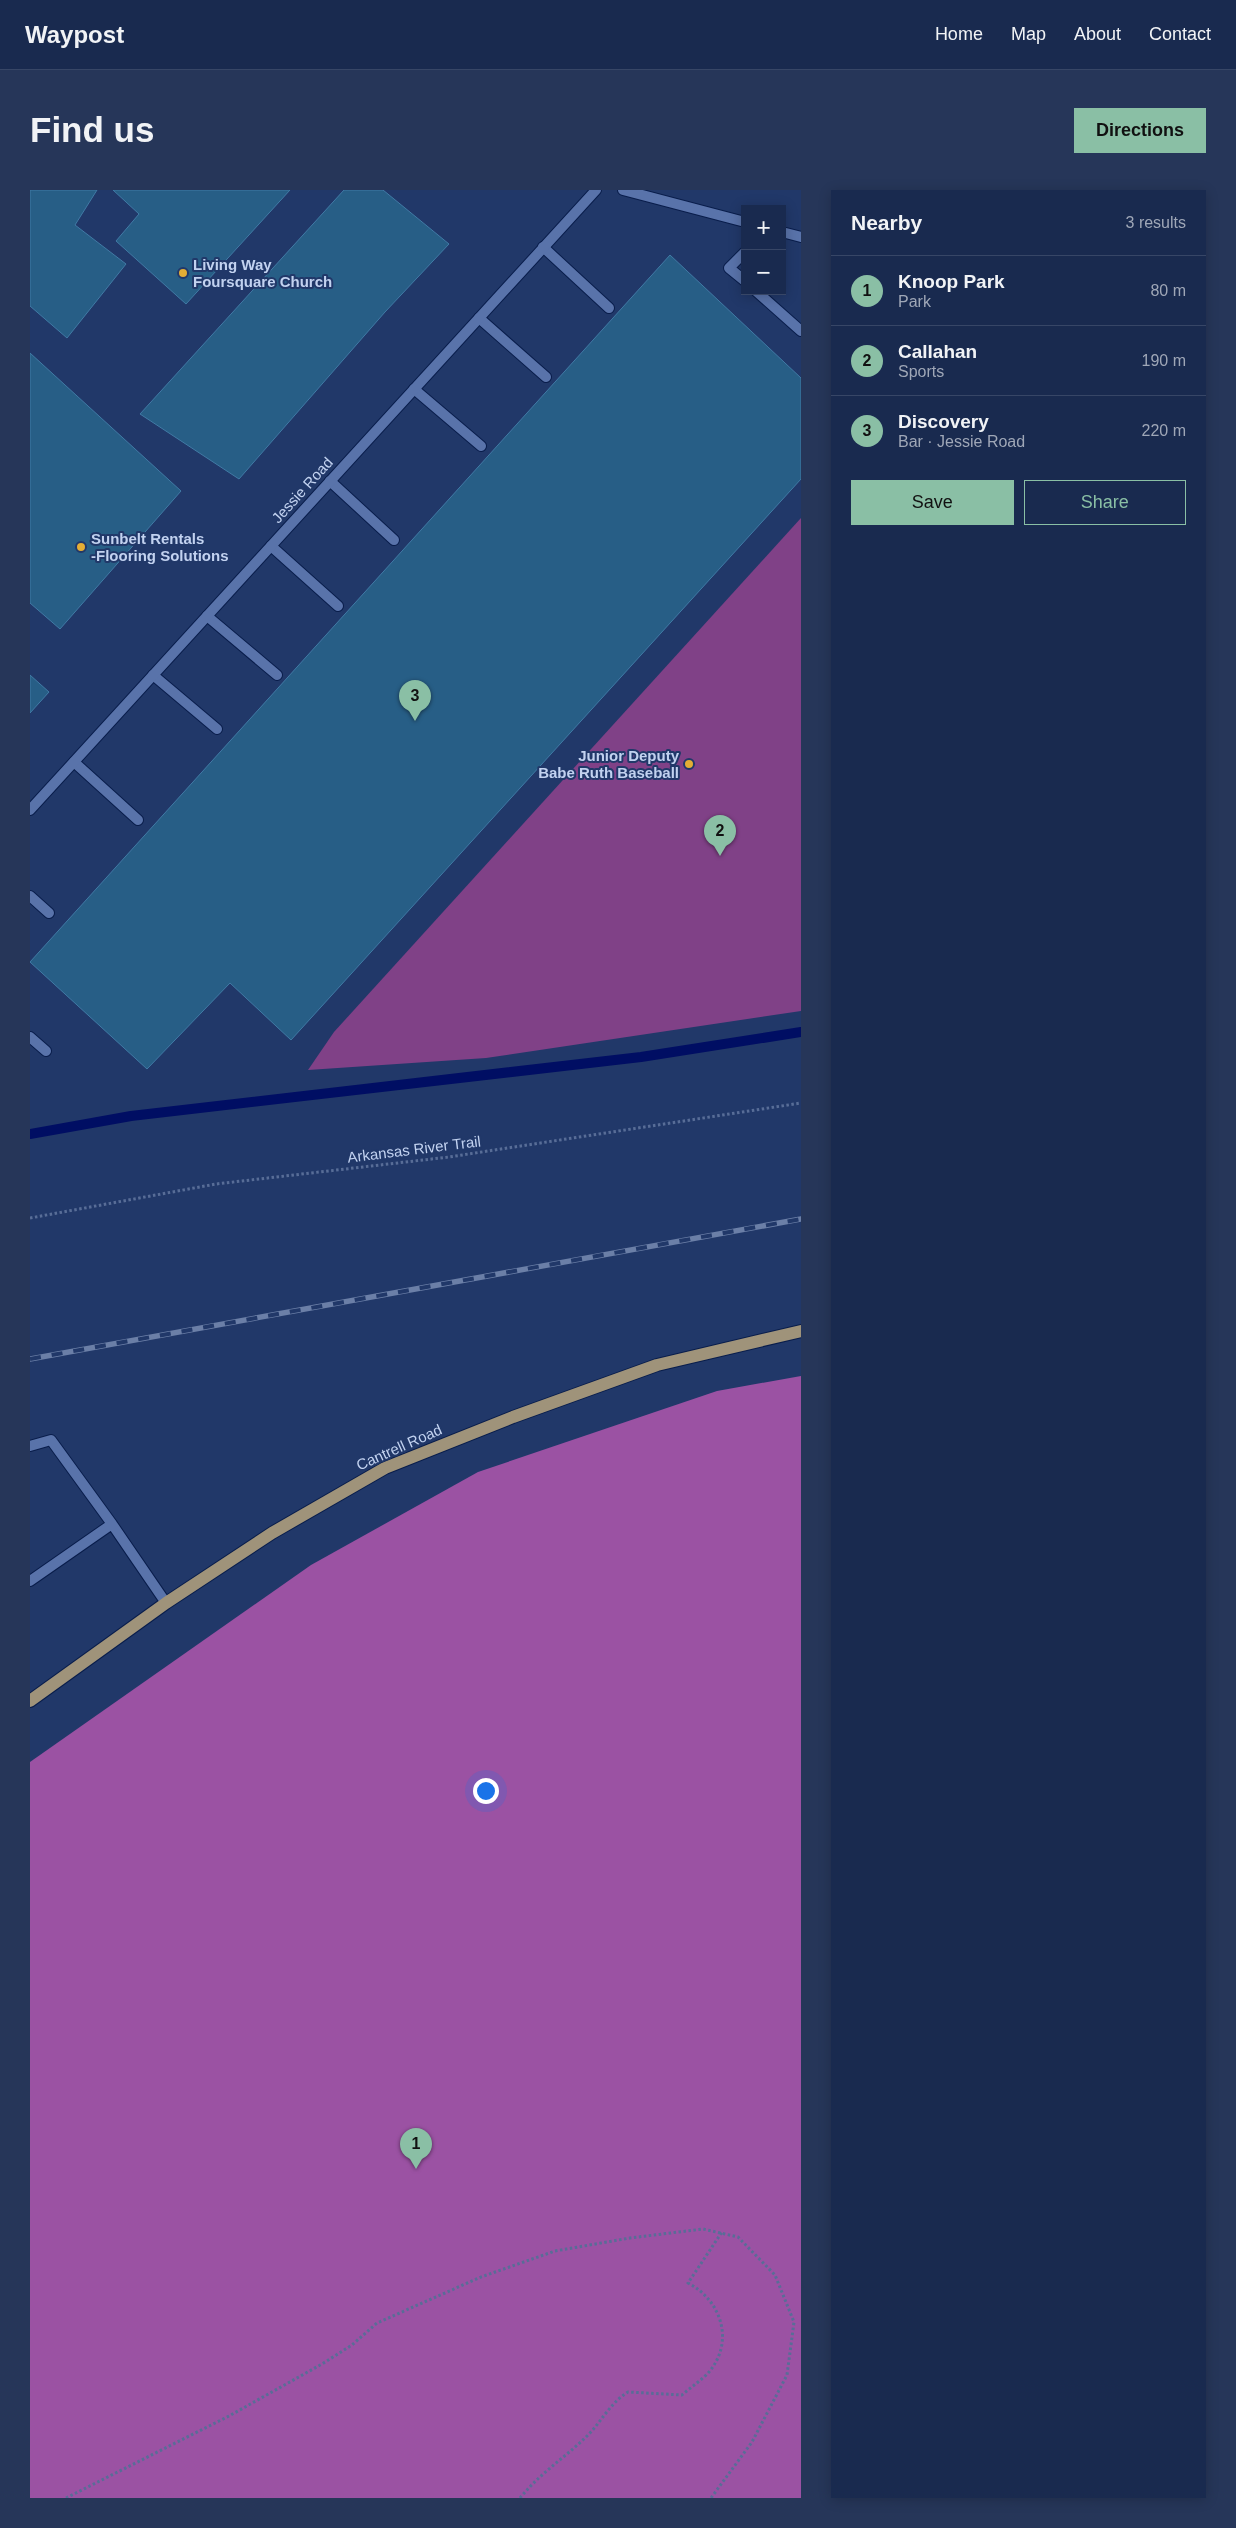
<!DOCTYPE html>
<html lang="en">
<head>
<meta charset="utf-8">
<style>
	:root { --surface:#192a4f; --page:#263659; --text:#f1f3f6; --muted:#9fa7b7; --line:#374666; --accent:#8abfa5 }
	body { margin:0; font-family:Arial,sans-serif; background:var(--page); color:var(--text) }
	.controls { position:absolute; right:15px; top:15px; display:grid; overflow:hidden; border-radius:0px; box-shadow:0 2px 12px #0003 }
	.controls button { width:45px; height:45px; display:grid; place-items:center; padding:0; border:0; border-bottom:1px solid var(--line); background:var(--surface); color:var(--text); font:25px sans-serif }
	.you { position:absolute; left:455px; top:1600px; width:18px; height:18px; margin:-12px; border:4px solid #fff; border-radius:50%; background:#1a73e8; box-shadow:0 0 0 8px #1a73e833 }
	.badge { display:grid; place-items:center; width:32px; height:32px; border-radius:50%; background:var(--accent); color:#111; font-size:16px; font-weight:700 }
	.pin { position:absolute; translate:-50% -41px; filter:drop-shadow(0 1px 2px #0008) }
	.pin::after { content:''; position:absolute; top:26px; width:18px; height:15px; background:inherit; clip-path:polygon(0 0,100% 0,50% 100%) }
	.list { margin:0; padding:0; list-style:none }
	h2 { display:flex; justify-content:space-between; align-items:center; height:65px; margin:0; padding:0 20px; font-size:21px }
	h2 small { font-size:16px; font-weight:400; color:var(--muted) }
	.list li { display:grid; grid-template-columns:32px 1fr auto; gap:15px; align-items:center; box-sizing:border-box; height:70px; padding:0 20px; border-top:1px solid var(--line) }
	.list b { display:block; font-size:19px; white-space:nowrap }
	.list p { margin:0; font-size:16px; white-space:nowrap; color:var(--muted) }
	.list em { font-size:16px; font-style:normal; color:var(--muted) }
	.actions { display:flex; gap:10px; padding:15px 20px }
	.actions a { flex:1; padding:11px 0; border:1px solid var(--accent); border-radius:0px; text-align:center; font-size:18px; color:var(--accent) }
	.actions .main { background:var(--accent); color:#111 }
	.map { position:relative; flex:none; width:771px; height:2308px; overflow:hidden; border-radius:0px }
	header { display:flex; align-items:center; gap:30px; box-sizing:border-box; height:70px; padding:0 25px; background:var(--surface); border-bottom:1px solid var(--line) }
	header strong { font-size:24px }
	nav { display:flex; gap:28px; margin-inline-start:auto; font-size:18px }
	.intro { display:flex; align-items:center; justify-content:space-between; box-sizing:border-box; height:120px; padding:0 30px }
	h1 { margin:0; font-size:35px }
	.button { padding:12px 22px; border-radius:0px; background:var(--accent); color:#111; font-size:18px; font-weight:700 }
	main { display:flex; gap:30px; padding:0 30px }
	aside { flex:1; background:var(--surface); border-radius:0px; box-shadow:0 2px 12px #0003 }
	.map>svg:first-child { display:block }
	.green { fill:#804187 }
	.forest { fill:#9b52a3 }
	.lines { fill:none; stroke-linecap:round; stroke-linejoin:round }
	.stream { stroke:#000e63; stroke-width:10 }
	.building { fill:#275e86; stroke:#417aa5 }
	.service-casing { stroke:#091d4b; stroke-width:12 }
	.minor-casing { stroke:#091d4b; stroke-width:12 }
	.primary-casing { stroke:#091d4b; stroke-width:14 }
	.path { stroke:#586d97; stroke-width:3; stroke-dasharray:2.5 2.5; stroke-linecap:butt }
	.service { stroke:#5973aa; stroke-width:10 }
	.minor { stroke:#5973aa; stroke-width:10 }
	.primary { stroke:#9f937a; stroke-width:12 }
	.rail-casing { stroke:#6b7fa7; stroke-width:5.5 }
	.rail { stroke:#213869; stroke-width:4; stroke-dasharray:11; stroke-linecap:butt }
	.poi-dot { fill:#e3ae35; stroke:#213869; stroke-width:2 }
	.labels { text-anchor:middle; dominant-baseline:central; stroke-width:4; stroke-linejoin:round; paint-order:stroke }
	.poi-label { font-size:15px; font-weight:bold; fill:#c2d2f0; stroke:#213869; text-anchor:start }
	.street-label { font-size:15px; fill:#c2d2f0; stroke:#213869 }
</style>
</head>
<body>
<header>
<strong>Waypost</strong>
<nav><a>Home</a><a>Map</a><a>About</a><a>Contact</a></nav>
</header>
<div class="intro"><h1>Find us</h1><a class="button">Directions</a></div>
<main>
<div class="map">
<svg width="771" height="2308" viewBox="0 0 771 2308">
	<rect width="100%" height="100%" fill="#213869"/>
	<!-- green -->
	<path class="green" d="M771,328V821L456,868L278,880L304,842Z"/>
	<!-- forest -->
	<path class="forest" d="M771,1186V2308H0V1572L281,1375L448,1282L687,1201Z"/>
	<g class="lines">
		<!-- stream -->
		<path class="stream" d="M0,944L101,926L611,867L771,842"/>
	</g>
	<!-- building -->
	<path class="building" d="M0,0H67L45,35L96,74L37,148L0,116Z
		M83,0H260L156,114L86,51L109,24Z
		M314,0H353L419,54L355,122L209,289L110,224Z
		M640,65L771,188V289L261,850L200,793L117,879L0,772Z
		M0,163L151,301L30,439L0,413Z
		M0,485L19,502L0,523Z"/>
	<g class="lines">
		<defs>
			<path id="service" d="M593,0L715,32
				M752,42L771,47
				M513,57L579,118
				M715,62L699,78L715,91
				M726,101L771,141
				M449,128L516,187
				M384,199L451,256
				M300,291L364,350
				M241,356L308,416
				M177,426L247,485
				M123,485L187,539
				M44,572L108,630
				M0,706L19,723
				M0,847L16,861
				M0,1256L21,1250L82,1334L0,1391
				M82,1334L136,1413"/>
			<path id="minor" d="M0,620L566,0"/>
			<path id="primary" d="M0,1511L136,1413L242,1343L355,1278L483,1227L627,1175L771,1141"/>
		</defs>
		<!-- service casing -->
		<use href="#service" class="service-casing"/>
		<!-- minor casing -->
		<use href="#minor" class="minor-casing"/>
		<!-- primary casing -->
		<use href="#primary" class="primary-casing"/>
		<!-- path -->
		<path class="path" d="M0,1028L186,994L419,967L771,913
			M36,2308L199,2226L292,2174L322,2155L347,2133L451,2087L525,2061L600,2048L673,2039L708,2047L745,2085L764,2132L757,2185L722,2252L681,2308
			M490,2308C510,2283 536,2267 558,2245C572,2231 580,2213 598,2202L652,2205C661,2197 672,2190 679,2182C705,2151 691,2110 658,2093L692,2042"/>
		<!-- service -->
		<use href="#service" class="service"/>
		<!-- minor -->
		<use href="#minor" class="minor"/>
		<!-- primary -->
		<use href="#primary" class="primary"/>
		<defs>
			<path id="rail" d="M0,1169L771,1029"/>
		</defs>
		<!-- rail casing -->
		<use href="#rail" class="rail-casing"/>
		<!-- rail -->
		<use href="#rail" class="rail"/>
	</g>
	<!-- markers -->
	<g class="poi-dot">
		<circle cx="153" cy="83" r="5"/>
		<circle cx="51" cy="357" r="5"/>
		<circle cx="659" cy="574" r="5"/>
	</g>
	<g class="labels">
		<!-- poi labels -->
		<g class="poi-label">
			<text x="163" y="74">Living Way<tspan x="163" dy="17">Foursquare Church</tspan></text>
			<text x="61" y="348">Sunbelt Rentals<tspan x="61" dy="17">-Flooring Solutions</tspan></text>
			<text x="649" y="565" text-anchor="end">Junior Deputy<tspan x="649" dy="17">Babe Ruth Baseball</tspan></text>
		</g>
		<!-- street labels -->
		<g class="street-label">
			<text transform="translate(272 300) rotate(-48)">Jessie Road</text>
			<text transform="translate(384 959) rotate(-7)">Arkansas River Trail</text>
			<text transform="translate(369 1257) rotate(-24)">Cantrell Road</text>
		</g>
	</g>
</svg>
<div class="controls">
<button>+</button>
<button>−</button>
</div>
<div class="you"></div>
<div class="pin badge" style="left:386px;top:1979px">1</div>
<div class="pin badge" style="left:690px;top:666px">2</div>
<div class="pin badge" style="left:385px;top:531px">3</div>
</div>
<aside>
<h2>Nearby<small>3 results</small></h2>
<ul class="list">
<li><span class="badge">1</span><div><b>Knoop Park</b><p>Park</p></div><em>80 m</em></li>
<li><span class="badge">2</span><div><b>Callahan</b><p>Sports</p></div><em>190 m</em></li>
<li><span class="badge">3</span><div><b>Discovery</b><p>Bar · Jessie Road</p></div><em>220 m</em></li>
</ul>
<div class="actions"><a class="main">Save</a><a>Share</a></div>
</aside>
</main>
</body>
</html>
